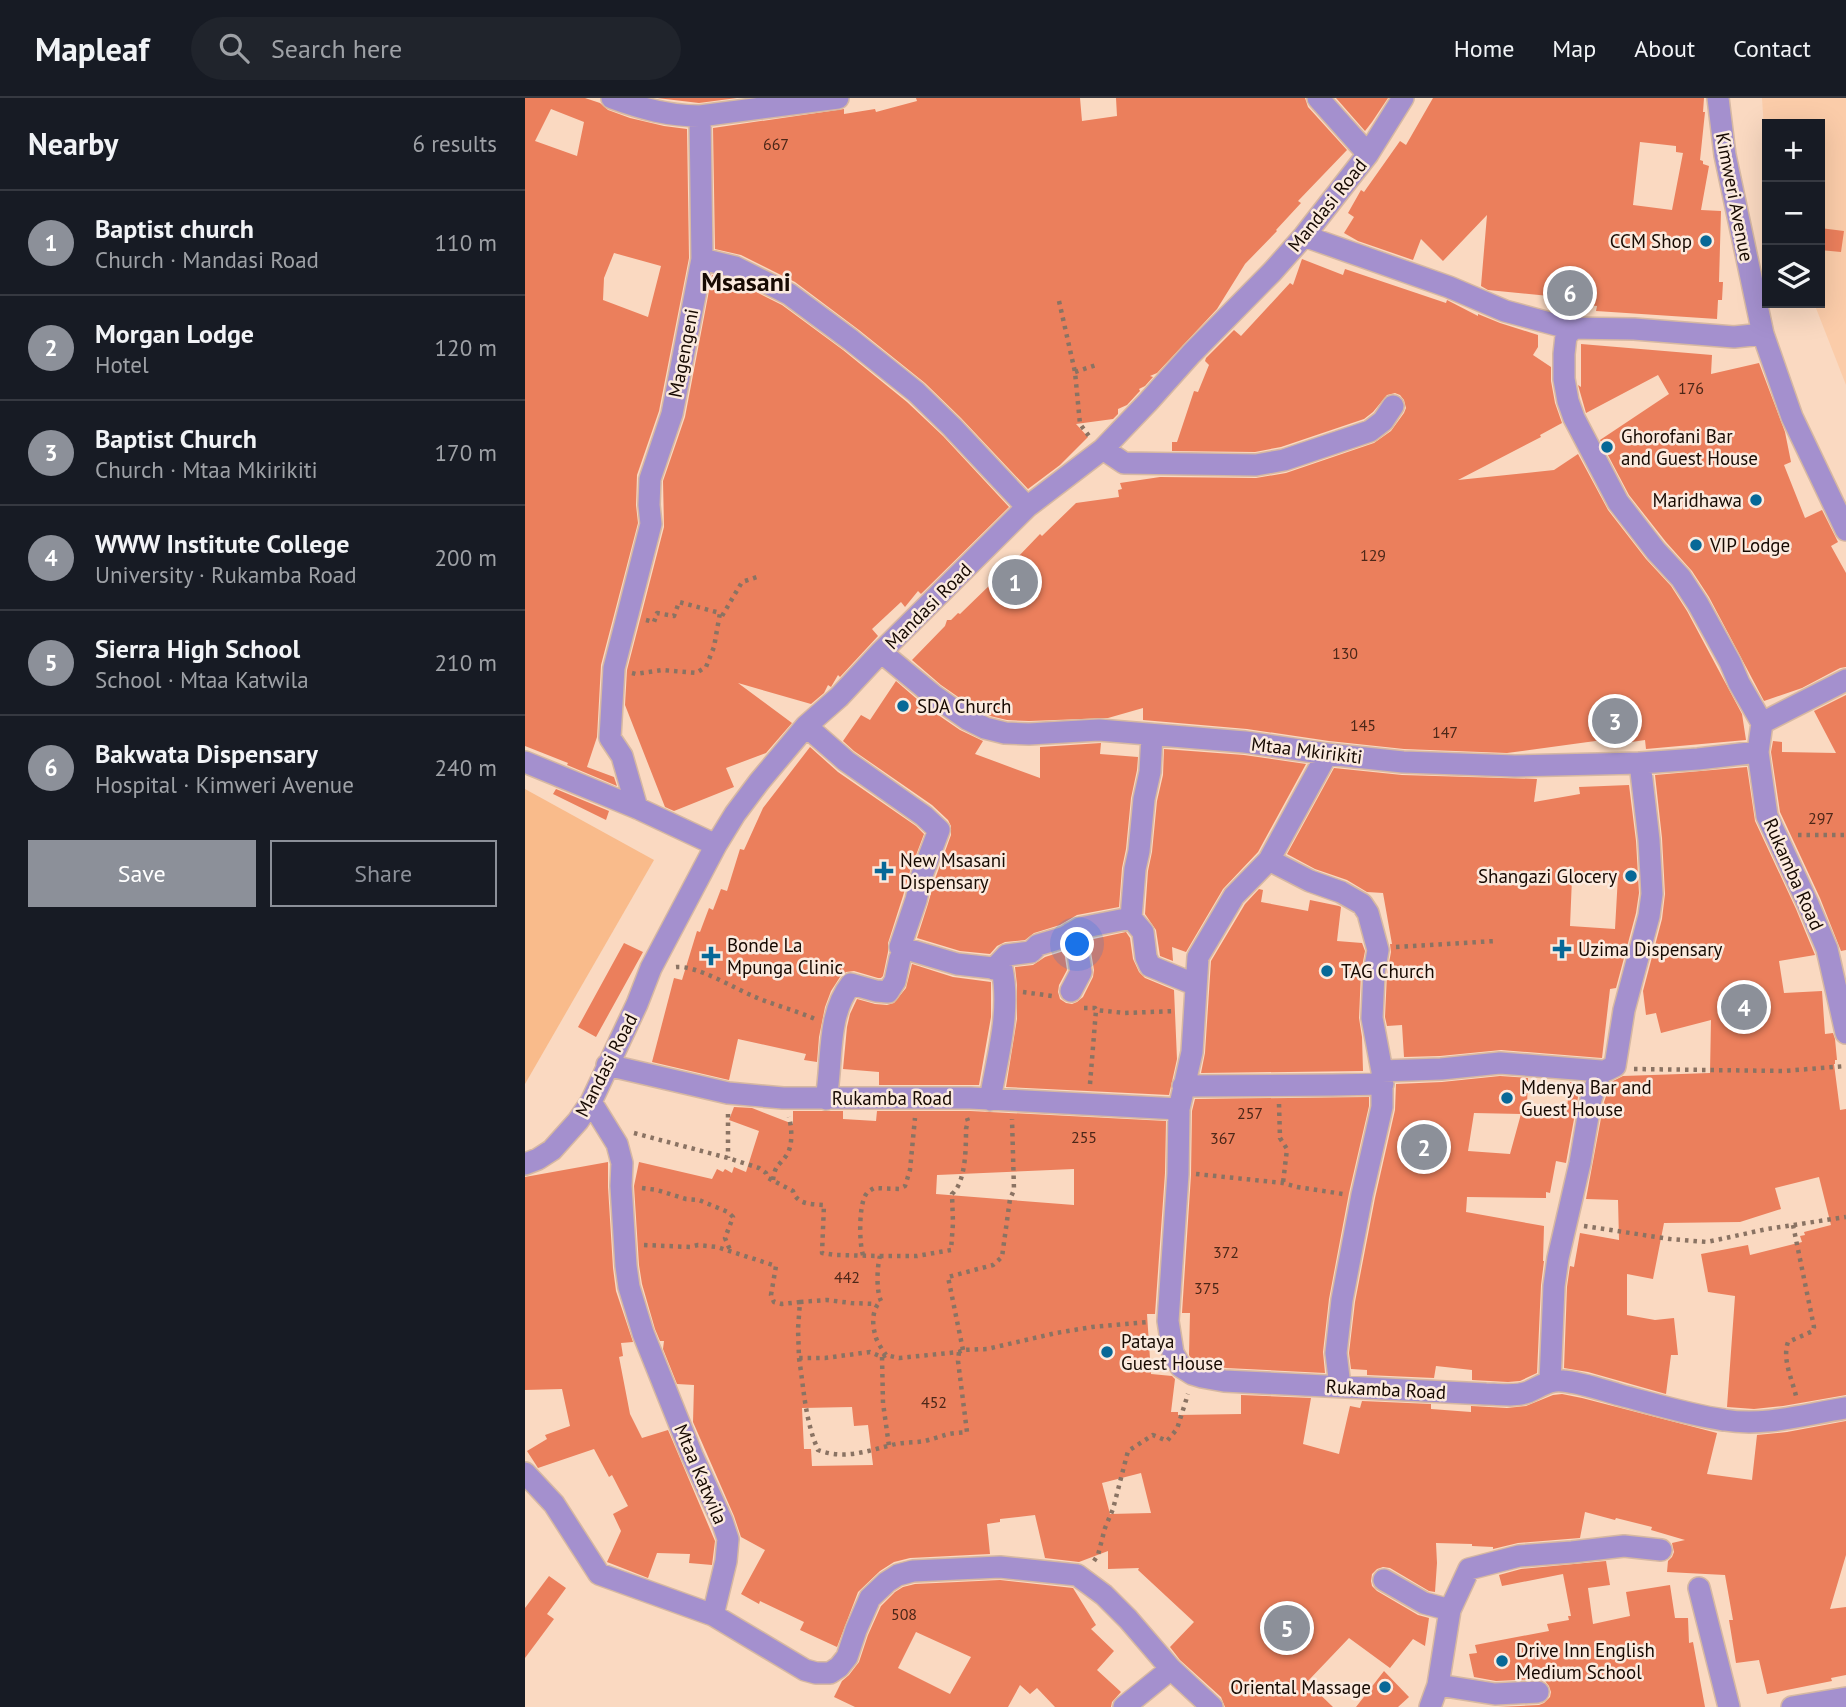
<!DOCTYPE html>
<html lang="en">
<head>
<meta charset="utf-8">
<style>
	:root { --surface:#171b24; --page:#20242c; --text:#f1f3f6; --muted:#9ea1a6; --line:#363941; --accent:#8c9099 }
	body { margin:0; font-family:"PT Sans",sans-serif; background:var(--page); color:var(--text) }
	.controls { position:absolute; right:21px; top:21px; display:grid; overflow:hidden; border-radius:0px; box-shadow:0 7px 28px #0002 }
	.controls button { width:63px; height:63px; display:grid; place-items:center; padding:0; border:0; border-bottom:2px solid var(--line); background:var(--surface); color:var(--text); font:35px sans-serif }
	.you { position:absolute; left:553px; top:847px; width:24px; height:24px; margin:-18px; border:5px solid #fff; border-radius:50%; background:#1a73e8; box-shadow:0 0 0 10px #1a73e833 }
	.badge { display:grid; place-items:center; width:46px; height:46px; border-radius:50%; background:var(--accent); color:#fff; font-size:23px; font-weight:700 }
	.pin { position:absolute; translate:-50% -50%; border:4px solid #fff; box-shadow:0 2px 7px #0006 }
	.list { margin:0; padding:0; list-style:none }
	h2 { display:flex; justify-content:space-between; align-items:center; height:91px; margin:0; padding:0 28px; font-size:30px }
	h2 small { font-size:23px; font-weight:400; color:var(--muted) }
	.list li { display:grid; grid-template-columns:46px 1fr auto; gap:21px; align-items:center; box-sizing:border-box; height:105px; padding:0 28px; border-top:2px solid var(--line) }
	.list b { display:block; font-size:26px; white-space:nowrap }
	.list p { margin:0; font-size:23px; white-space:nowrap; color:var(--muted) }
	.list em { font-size:23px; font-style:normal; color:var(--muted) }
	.actions { display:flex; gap:14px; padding:21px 28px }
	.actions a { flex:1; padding:16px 0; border:2px solid var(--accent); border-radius:0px; text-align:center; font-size:24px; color:var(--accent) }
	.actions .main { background:var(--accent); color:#fff }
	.icon { flex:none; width:38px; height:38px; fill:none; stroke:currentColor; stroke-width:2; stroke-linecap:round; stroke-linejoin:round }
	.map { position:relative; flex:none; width:1321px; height:1609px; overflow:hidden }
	header { display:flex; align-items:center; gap:42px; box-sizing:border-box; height:98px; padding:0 35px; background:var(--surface); border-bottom:2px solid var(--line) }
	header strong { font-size:33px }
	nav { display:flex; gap:38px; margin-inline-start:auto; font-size:24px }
	.search { width:490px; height:63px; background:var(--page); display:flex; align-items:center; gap:18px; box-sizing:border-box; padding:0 24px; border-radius:38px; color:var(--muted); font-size:26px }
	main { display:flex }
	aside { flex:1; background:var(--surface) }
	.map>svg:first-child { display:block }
	.built { fill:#fbcca9 }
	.green { fill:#f9bb8b }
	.building { fill:#eb7f5c; fill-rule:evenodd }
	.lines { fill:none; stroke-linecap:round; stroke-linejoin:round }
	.minor-casing { stroke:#d6b8a2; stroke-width:24 }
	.path { stroke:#8a7363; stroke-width:4.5; stroke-dasharray:3.5 5; stroke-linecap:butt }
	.minor { stroke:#a490ce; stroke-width:21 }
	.poi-dot { fill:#076897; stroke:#fbeade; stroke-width:2.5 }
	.labels { text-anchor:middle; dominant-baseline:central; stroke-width:5; stroke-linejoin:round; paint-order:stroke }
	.number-label { font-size:16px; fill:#4c2718 }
	.street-label { font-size:19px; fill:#170a02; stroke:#fbeade }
	.poi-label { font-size:19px; fill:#170a02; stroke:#fbeade; text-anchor:start }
	.district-label { font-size:26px; font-weight:bold; fill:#170a02; stroke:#fbeade }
</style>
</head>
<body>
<header>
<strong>Mapleaf</strong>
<div class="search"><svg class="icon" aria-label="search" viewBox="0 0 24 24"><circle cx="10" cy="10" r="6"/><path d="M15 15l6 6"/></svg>Search here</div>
<nav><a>Home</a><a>Map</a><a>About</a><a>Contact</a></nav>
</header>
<main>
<aside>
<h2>Nearby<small>6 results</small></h2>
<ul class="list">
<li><span class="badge">1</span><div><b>Baptist church</b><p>Church · Mandasi Road</p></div><em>110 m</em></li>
<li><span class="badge">2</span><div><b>Morgan Lodge</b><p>Hotel</p></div><em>120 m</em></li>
<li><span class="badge">3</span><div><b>Baptist Church</b><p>Church · Mtaa Mkirikiti</p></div><em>170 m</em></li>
<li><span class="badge">4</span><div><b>WWW Institute College</b><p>University · Rukamba Road</p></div><em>200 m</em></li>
<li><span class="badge">5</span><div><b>Sierra High School</b><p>School · Mtaa Katwila</p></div><em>210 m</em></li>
<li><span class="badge">6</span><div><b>Bakwata Dispensary</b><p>Hospital · Kimweri Avenue</p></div><em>240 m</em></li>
</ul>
<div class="actions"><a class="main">Save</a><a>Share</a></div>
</aside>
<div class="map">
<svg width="1321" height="1609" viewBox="0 0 1321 1609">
	<rect width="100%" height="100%" fill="#fad9c1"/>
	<!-- built -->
	<path class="built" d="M1237,0H1321V287L1289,205H1295V26H1242V55L1240,47Z"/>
	<!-- green -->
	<path class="green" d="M0,691L129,762L0,986Z"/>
	<!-- building -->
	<path class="building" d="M0,0H60L75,5L83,12L105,20L139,28L162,31L164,160L134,313L112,377L111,407L113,425L76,567L72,639L62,669L89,679L92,688L42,667L43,665L0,648ZM26,11L59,24L52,58L10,43ZM89,155L136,168L123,219L78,202L79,180Z
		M132,0H212L174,5Z
		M391,0H555L557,23L592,18L591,0H780L783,9L822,52L773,103L776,105L751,132L752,133L720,166L692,211L632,275L625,278L628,279L620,288L614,291L615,293L613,295L602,307L593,311V316L588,321L551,326L563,339L535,367L503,391L436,320L400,285L334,232L270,184L216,157L190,151L188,30L319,11V16L350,11L351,14L392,3Z
		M811,0H863L847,24L840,33Z
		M908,0H1179L1178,14H1180L1175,62L1178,63V66L1184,68L1176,112L1196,113L1194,184H1198L1197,202H1193L1192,221L1071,213L1072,208L1056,206V180L1044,200L963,192L956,188L962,117L918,163L896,141L888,162L833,143L819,135L829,119L823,115L836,92L839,94L875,43L881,47ZM1115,44L1151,48V54L1158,55L1147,112L1108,107Z
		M1295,130L1319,133L1316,154L1295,152Z
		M777,161L818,177L820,171L921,205L922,202L953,218V216L975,225L1013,237V249L1008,257L1026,269V283L1030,305L1037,325L1015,337L1016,339L933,382L1029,372L1053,356L1083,412L1121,461L1146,488L1162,513L1217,616L1221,642L1121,651L1120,642L1086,647L1085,641L982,655L879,651L804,643L722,631L618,622V610L583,620L504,623L482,622L465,618L449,610L416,587L387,562L420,528L422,522H426L433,515L435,516L469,483L465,480L484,459L489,463L515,436L517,438L551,405L594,399L593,392L597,391L595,385L635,379L731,380L761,375L849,345L866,333L879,315L881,310L879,302L875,297L870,295L862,297L848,314L839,321L756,349L730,354L647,353V344H652L669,293L673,294L684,267L680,263L681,260L709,232L716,238L765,185L768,187Z
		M187,177L205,181L257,207L318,252L382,304L418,338L484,409L396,496L393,493L380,509L376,504L347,531L353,538L315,579L313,577L306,589L303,587L299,595L286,606L213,585L267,625L241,655L201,670L209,689L149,713L140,709L100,607L102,572L139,429L138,383L160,319Z
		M1056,246L1187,257L1186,276L1234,265L1260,334L1266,364L1259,367L1280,420L1297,412L1313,444L1306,448L1321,475V569L1315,570L1277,590L1239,603L1184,499L1167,473L1141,444L1104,397L1075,342L1144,296L1133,277L1061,315L1053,287L1056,289Z
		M371,583L400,608L435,632L458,643L450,656L515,680V649L576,645L575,656L613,659L612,672L606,700L601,751L597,770L594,809L552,817L535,827L509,835L500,842L480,844L472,848L465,856L435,853L392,840L403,806L410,781L426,737V728L423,722L407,707L329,653L318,643L336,617L345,622Z
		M1321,597V852L1316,853L1295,800L1255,714L1246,654L1248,643L1257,644V654L1311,655L1289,613Z
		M285,649L313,674L391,728L399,736L385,773L378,798L363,845V854L358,878L356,880H353L329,873L321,874L315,879L306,893L300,909L294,939L292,964L279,962L281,956L213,941L204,982L127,964L149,880L157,882L172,833L175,834L184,810L188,812L196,791L202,793L215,751L219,752L238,710Z
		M639,651L719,657L781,666L733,754L698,791L661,854L647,849L648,863L635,858L631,832L620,816L623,773L627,754L632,703L638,677Z
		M1222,669L1230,723L1271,811L1290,857L1254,863L1259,895L1297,893L1300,936L1308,935L1310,941L1312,962H1310V966H1309L1315,1012L1321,1011V1297L1258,1308L1229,1311L1202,1309L1210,1198L1183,1194L1176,1156L1223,1147L1225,1157L1277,1144L1275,1138L1280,1137L1279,1134L1306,1127L1294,1079L1250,1090L1256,1111L1215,1124L1139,1125L1128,1181L1102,1176V1217L1130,1222L1149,1220L1153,1257H1146L1141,1296L1063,1274L1039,1270L1042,1189L1045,1168L1049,1169L1055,1135L1094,1142L1093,1102L1061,1101L1079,1004L1086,984L1098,978L1185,975L1186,922L1136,935L1131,915L1121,917L1118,893L1137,821L1140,796L1137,740L1130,677Z
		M809,670L877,677L1012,681L1009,704L1055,696L1054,689L1104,687L1111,743L1114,795L1111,815L1091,890L1085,891L1077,960L976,952L915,958L879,959L877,927L862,928L860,919L862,876L866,854L865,846H867L858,795L842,794L822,782L790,771L762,756ZM1093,778L1090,831L1045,828L1047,780Z
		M31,691L84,713L81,722L28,696Z
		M734,791L738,792L736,804L783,813L785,802L814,808L816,809L812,843L837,845L840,853L836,874L834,920L837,939L838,973L676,975L680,955L686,863L720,806Z
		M601,834L605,840L608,861L614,874L620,880L649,892L652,961L644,997L481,989L492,921V887L490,869L508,867L520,859L539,853L542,872L534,887L533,894L535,901L541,905L547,906L552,904L558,899L568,879L569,872L564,842Z
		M99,845L118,854L71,939L53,929Z
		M387,866L428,879L466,884V919L454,987H354V974L318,971L322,929L325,916L332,901L350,906L362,907L369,905L381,890Z
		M975,978L1003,980L1002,1007L1042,1014L1044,984L1058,985L1053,999L1041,1065L1031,1063L1025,1095L1021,1094V1100L942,1099L941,1114L1019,1128L1018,1163H1019L1016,1187L1012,1275L995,1283L983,1284L947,1282V1272L911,1268L909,1280L842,1277V1272L826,1271L824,1255L830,1204L850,1100L870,1012L871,986L917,984ZM949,1015L996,1016L985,1056L943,1053Z
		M844,999V1008L824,1095L804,1201L798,1254L800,1275L701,1270L680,1266L666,1260L664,1257L665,1215H657L666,1077L667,1013L670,1001Z
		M209,1009L227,1010L268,1026V1013H318V1021L351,1023L352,1013H445L641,1023L640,1075L630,1216H622L626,1276L647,1278L650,1281L646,1314H653V1317L716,1316V1297L786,1300L778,1346L814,1356L825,1308L835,1310L837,1303L906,1306V1311L946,1314V1308L982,1310L1001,1308L1028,1297L1037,1296L1057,1300L1192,1335L1182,1376L1227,1382L1232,1337L1262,1334L1321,1323V1457L1305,1511L1321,1509V1577L1306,1580L1307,1583L1242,1596L1234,1562L1211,1565L1204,1522H1208L1200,1477L1142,1474L1143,1463L1147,1459L1149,1454L1147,1445L1160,1442L1126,1432L1127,1429L1091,1420L1090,1422L1060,1414L1055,1440L993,1445L968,1451V1449L947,1448V1446L911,1445L912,1465L910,1494L904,1493L865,1470L858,1469L852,1471L847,1476L846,1483L847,1488L852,1493L893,1517L904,1520L900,1548L888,1541L865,1570L824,1540L782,1584L808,1609H700L696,1599L655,1562L645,1549L669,1524L613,1472L614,1470L583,1471V1453L554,1464L520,1460L510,1417L475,1421V1424L462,1426L465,1456L385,1460L369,1464L355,1473L333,1494L312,1549L275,1532L279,1524L235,1503L234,1506L216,1496L240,1452L216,1439L209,1418L168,1324L169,1287L152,1286L138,1251L139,1243H135L130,1231L117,1186L114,1167L109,1088L114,1064L187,1081L192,1071L198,1074L200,1071L207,1075L209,1069L221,1074L234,1033L204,1022ZM549,1071V1107L411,1096L412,1077ZM327,1309L329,1328L343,1327L348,1367L287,1368L286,1351H279L277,1310ZM616,1375L626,1415L585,1416L577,1385Z
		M83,1064V1089L88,1170L91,1193L108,1244L96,1245L98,1258L94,1259L105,1316L117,1340L143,1332L190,1443L187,1467L164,1465L165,1456L132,1455L123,1480L82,1464L96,1433L88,1416L103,1408L87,1377L84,1379L69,1351L13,1370L2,1353L22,1341L20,1337L45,1328L37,1291L0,1292V1079Z
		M1081,1463L1085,1487L1063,1490L1068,1526L1105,1518L1101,1494L1145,1487L1150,1520H1163L1164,1545L1168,1544L1180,1609H973L1014,1607L1019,1605L1025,1599L1026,1594L1024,1588L1020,1583L1013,1581L971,1583L949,1579L944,1556L952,1555L950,1547L1024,1533L1022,1526L1044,1522L1043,1518H1046L1038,1476L977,1488L974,1477L996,1471Z
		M24,1478L41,1490L22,1516L29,1521L0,1560V1510Z
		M475,1482L548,1490L571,1527L566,1531L589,1553L572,1572L596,1594L587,1604L586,1609H530L512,1590L505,1596L495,1587L483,1609H330L309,1599L317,1583L324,1577L334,1564L343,1537L356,1508L370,1494L378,1489L390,1486ZM391,1534L446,1559L425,1596L373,1570Z
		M859,1573L884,1599L873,1609H831Z"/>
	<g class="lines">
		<defs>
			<path id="minor" d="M87,0C117,11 144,18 175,18L313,0
				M793,0L843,56
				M1193,0L1200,57L1238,236L1267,319L1321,432
				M779,138L924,189L980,213L1043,230L1109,231L1209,239L1238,236
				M177,161L210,169L264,196L326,242L391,294L427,329L502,409
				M1043,230L1045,234L1041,238L1039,256V281L1043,303L1049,320L1093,404L1131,453L1156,480L1173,506L1205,564L1214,585L1237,625
				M578,351L599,365L731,367L759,362L845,333L858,323L868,308
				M356,554L408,597L442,621L460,630L480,635L504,636L574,632L720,644L802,656L878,664L990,668L1115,665L1173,661L1233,654
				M1321,582L1237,625L1233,654L1242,718L1283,806L1302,851L1321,935
				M281,628L321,663L399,718L414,732L397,777L391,802L375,849L432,866L477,871C486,914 472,960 465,1002
				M627,637L625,674L619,701L614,753L610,771L606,820L618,834L621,859L625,868L671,887
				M802,656L744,762L709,798L673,859L667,954L654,1011L653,1076L643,1223L648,1255L656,1269L667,1276L677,1279L699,1283L961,1296C974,1296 991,1299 1003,1294C1015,1289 1024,1281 1038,1283C1058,1285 1077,1292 1095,1297C1129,1306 1164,1317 1199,1322C1240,1329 1281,1316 1321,1310
				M0,664L112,710L191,747
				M112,710L97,658L85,640L89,570L126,426L124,407L125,381L147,316L177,161L175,18
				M744,762L785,783L816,794L837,806L843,815L853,852L849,875L847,920L857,973V1009L837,1097L817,1202L811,1255L815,1288
				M546,835L550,837L556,874L546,893
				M469,871L482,857L506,854L513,847L540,839L555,830L606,820
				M82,967L203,995L258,1000H445L654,1011
				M857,973L916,971L975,965L1076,973
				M658,988L807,987L858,986
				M301,1001C308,963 301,918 326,886L351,893L363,894L370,883L375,860
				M66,1004L92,1046L97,1065L96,1088L101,1168L104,1189L118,1235L167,1357L197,1423L203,1441L201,1463L188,1517L280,1572L291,1575H305L314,1569L322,1559L331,1532L345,1500L362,1484L373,1477L388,1473L475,1469L552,1477L579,1497L603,1521L646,1571L687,1609
				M0,1066L13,1061L27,1052L53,1023L66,1004L112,906L126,870L191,747L210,716L234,684L281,628L314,599L356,554L502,409L578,351L623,304L666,256L747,174L779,138L843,56L878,0
				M1025,1284L1029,1188L1033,1160L1055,1065L1066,1001L1076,973L1082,972L1090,968L1099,912L1124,818L1127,796L1124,742L1115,665
				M0,1375L29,1406L74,1476L188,1517
				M859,1482L899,1505L925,1512
				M1174,1490L1204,1609
				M913,1587L970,1596L1013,1594
				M599,1609L646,1571
				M905,1609L913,1587L925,1512L944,1471L994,1458L1047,1454L1099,1448L1136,1452
				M1267,1609L1321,1600"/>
		</defs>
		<!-- minor casing -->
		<use href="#minor" class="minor-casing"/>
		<!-- path -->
		<path class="path" d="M534,203L550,274L555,326L564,338
			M550,274L571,267
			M121,522L129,524L132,515L149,518L154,504L195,515
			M107,575L111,576L137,572L171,575L181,569L189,549L195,515L197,518L217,484L232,479
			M1273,737H1321
			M871,849L970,843
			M151,869C171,867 209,890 228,898C248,907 270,912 290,921
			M498,894L527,898
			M559,910H570L571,912L600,915L650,913
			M1109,971L1259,973L1321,968
			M565,986L571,912
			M754,1006L755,1040L762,1051L758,1085
			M203,1016V1060
			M109,1035L203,1060L234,1070L241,1075L243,1080L268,1093C272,1107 287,1106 299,1107L297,1155L311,1157L355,1158C352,1169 351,1192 356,1203C347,1210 347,1226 350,1236C351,1243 357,1251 361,1257
			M671,1076L758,1085L772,1089L818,1096
			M248,1082C250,1067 253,1069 261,1058C268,1049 267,1030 264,1019
			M117,1090L132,1092L161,1101L174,1102L203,1114L208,1119L200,1140L205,1152
			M1268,1127L1289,1229L1288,1233L1263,1244C1257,1261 1267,1281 1271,1298
			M1059,1128L1145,1141L1182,1144L1242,1131L1321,1119
			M119,1147L165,1149L173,1147L192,1149L251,1168L246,1197L249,1204L257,1206L275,1204L273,1231L274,1260H300L345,1254L357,1259L361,1257L374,1260L434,1254L438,1252L462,1251L531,1235L567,1229L624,1224
			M338,1157C334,1144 334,1110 340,1098C343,1093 344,1093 349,1090L374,1091L380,1088L385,1072L390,1020
			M355,1158H392L426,1152L428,1125L427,1096C441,1084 441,1049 441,1031L443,1023L442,1020
			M275,1204L302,1202L326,1205L351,1206
			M438,1252L423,1179L468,1167L477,1159L485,1101L489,1092L487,1021
			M357,1259L358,1305L364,1348
			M274,1260C279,1292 280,1322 293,1352C319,1362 342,1353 367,1347C377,1344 389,1345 400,1343C407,1341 414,1339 420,1337C427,1335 435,1335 442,1334L433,1263L434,1254
			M569,1463L573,1457L580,1430L588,1411L603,1353L628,1337L642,1343L652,1331L663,1296"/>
		<!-- minor -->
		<use href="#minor" class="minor"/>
	</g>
	<!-- markers -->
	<g class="poi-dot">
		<circle cx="1181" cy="143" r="7"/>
		<circle cx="1082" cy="349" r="7"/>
		<circle cx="1231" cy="402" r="7"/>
		<circle cx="1171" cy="447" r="7"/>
		<circle cx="378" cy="608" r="7"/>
		<path d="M355.5 762.5h7v7h7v7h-7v7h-7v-7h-7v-7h7z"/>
		<circle cx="1106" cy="778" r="7"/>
		<path d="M1033.5 840.5h7v7h7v7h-7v7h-7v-7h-7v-7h7z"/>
		<path d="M182.5 847.5h7v7h7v7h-7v7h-7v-7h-7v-7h7z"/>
		<circle cx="802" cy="873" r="7"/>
		<circle cx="982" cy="1000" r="7"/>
		<circle cx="582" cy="1254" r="7"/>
		<circle cx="977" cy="1563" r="7"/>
		<circle cx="860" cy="1589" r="7"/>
	</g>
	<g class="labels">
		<!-- number labels -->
		<g class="number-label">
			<text x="251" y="46">667</text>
			<text x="1166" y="290">176</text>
			<text x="848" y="457">129</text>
			<text x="820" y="555">130</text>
			<text x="838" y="627">145</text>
			<text x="920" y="634">147</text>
			<text x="1296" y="720">297</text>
			<text x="725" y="1015">257</text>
			<text x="559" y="1039">255</text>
			<text x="698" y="1040">367</text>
			<text x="701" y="1154">372</text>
			<text x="322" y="1179">442</text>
			<text x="682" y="1190">375</text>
			<text x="409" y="1304">452</text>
			<text x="379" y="1516">508</text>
		</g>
		<!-- street labels -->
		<g class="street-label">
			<text transform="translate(1210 99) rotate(79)">Kimweri Avenue</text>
			<text transform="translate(802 107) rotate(-51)">Mandasi Road</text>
			<text transform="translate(158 255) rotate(-79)">Magengeni</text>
			<text transform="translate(403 508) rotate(-45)">Mandasi Road</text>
			<text transform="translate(782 652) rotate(7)">Mtaa Mkirikiti</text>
			<text transform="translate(1269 776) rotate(66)">Rukamba Road</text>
			<text transform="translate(81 967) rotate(-63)">Mandasi Road</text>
			<text x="367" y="1000">Rukamba Road</text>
			<text transform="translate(861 1291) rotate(3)">Rukamba Road</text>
			<text transform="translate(176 1376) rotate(67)">Mtaa Katwila</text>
		</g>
		<!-- poi labels -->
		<g class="poi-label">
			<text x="1167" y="143" text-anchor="end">CCM Shop</text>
			<text x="1096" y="338">Ghorofani Bar<tspan x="1096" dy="22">and Guest House</tspan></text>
			<text x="1217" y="402" text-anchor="end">Maridhawa</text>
			<text x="1185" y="447">VIP Lodge</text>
			<text x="392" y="608">SDA Church</text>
			<text x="375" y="762">New Msasani<tspan x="375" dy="22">Dispensary</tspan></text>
			<text x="1092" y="778" text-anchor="end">Shangazi Glocery</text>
			<text x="202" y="847">Bonde La<tspan x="202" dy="22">Mpunga Clinic</tspan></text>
			<text x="1053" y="851">Uzima Dispensary</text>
			<text x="816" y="873">TAG Church</text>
			<text x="996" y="989">Mdenya Bar and<tspan x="996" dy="22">Guest House</tspan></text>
			<text x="596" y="1243">Pataya<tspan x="596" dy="22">Guest House</tspan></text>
			<text x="991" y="1552">Drive Inn English<tspan x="991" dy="22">Medium School</tspan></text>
			<text x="846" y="1589" text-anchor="end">Oriental Massage</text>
		</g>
		<!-- district labels -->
		<g class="district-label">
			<text x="221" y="183">Msasani</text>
		</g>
	</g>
</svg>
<div class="controls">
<button>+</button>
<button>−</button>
<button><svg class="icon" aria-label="layers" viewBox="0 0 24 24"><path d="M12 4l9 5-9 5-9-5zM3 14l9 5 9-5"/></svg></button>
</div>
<div class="you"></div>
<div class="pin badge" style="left:490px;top:484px">1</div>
<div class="pin badge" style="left:899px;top:1049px">2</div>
<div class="pin badge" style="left:1090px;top:623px">3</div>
<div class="pin badge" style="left:1219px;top:909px">4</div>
<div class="pin badge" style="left:762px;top:1530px">5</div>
<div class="pin badge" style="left:1045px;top:195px">6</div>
</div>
</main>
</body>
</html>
